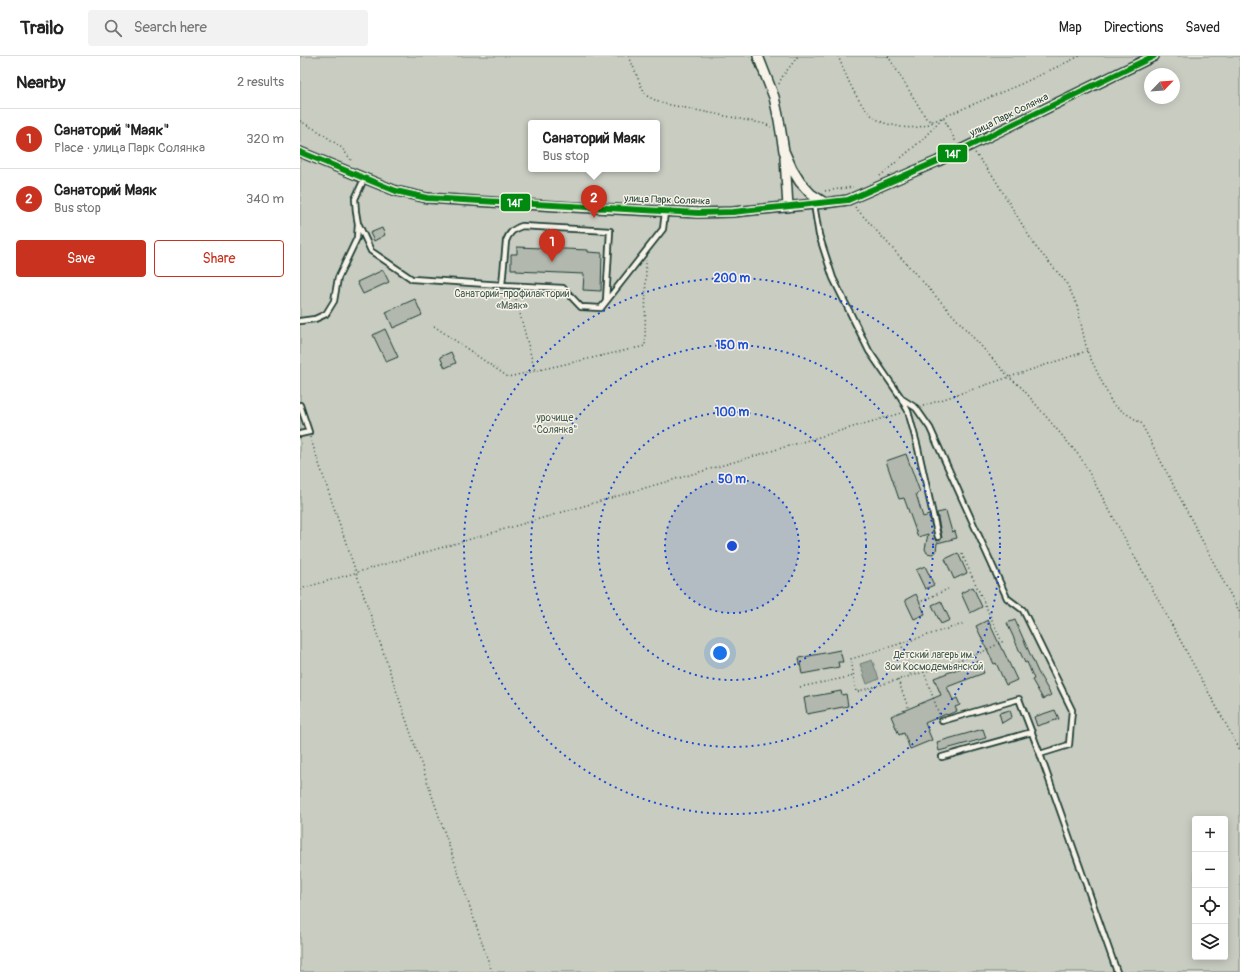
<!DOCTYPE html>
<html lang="en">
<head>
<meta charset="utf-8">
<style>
	:root { --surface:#fff; --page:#f2f2f2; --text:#222; --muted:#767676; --line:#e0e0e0; --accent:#c8321e }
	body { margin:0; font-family:Pangolin,sans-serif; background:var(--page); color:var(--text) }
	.controls { position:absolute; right:12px; bottom:12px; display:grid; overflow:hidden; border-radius:4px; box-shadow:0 2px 10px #0003 }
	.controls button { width:36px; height:36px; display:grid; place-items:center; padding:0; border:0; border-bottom:1px solid var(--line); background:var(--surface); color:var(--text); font:20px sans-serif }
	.compass { position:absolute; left:844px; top:12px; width:36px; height:36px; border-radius:50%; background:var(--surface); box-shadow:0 2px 10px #0003; rotate:65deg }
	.you { position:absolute; left:420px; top:597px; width:14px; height:14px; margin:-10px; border:3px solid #fff; border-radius:50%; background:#1a73e8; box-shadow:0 0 0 6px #1a73e833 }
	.badge { display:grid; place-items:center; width:26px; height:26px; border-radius:50%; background:var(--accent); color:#fff; font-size:13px; font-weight:700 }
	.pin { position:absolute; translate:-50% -33px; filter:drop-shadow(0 1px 2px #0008) }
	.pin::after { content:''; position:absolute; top:21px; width:14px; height:12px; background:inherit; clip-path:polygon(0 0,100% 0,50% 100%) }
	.popup { position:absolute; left:228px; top:64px; width:132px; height:52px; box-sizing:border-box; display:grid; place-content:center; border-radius:4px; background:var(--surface); filter:drop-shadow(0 1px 3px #0005); font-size:13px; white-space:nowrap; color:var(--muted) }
	.popup b { font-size:15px; color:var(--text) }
	.popup::after { content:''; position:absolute; left:50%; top:100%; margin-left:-8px; border:8px solid transparent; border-top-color:var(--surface) }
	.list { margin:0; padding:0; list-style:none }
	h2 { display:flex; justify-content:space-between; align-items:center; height:52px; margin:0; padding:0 16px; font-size:17px }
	h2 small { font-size:13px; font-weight:400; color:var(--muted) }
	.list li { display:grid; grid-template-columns:26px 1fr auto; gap:12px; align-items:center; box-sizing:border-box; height:60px; padding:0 16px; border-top:1px solid var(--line) }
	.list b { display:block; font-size:15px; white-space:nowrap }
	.list p { margin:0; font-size:13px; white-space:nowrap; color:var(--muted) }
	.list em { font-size:13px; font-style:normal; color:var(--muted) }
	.actions { display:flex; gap:8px; padding:12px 16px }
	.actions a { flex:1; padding:9px 0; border:1px solid var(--accent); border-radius:4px; text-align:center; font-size:14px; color:var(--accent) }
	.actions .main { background:var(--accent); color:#fff }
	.icon { flex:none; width:22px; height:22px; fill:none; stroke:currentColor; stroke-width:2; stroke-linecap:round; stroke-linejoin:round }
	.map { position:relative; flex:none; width:940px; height:916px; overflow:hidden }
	header { display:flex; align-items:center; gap:24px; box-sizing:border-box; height:56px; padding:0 20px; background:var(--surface); border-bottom:1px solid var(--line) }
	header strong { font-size:19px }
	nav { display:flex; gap:22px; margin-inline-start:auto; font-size:14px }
	.search { width:280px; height:36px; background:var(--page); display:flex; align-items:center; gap:10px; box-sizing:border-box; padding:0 14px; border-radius:4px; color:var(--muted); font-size:15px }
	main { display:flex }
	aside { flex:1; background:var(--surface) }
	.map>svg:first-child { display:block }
	.green { fill:#c8ccc1; stroke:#74847a; fill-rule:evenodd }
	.water { fill:#9ca69c; stroke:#6a7c72 }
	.building { fill:#b2b8ae; stroke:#1f3d34 }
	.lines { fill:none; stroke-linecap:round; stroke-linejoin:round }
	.service-casing { stroke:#1f3d34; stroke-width:8 }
	.minor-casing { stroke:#1f3d34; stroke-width:12 }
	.path { stroke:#1f3d34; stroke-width:1.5; stroke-dasharray:1 3; stroke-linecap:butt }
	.service { stroke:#f7f3e8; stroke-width:4.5 }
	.minor { stroke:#f7f3e8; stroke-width:9 }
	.bus-1-casing { stroke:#f7f3e8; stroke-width:9 }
	.bus-1 { stroke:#008a10; stroke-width:6 }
	.ring { fill:none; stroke:#1d4ed8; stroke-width:2; stroke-dasharray:2 4 }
	.labels { text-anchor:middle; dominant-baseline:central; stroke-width:3; stroke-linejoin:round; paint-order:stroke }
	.street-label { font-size:10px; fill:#1f3d34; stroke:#f7f3e8 }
	.park-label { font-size:10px; fill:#415a50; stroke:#f7f3e8 }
	.centre { fill:#1d4ed8; stroke:#f7f3e8; stroke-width:2 }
	.ring-label { font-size:12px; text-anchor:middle; font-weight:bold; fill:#1d4ed8; stroke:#f7f3e8; stroke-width:3; stroke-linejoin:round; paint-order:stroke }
	.line-badge { stroke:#f7f3e8; stroke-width:1.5 }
	.badge-label { font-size:11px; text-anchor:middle; font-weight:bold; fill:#fff }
</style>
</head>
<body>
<header>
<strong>Trailo</strong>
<div class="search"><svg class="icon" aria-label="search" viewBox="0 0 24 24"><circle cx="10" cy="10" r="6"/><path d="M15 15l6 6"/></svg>Search here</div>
<nav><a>Map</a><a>Directions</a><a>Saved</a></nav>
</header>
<main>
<aside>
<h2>Nearby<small>2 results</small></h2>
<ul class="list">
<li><span class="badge">1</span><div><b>Санаторий &quot;Маяк&quot;</b><p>Place · улица Парк Солянка</p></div><em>320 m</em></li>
<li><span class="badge">2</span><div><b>Санаторий Маяк</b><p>Bus stop</p></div><em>340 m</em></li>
</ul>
<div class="actions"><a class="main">Save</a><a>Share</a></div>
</aside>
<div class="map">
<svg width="940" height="916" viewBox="0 0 940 916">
	<rect width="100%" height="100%" fill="#eae8dd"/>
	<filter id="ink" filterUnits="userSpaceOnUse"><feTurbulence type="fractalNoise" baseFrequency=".025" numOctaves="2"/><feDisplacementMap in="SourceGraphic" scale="8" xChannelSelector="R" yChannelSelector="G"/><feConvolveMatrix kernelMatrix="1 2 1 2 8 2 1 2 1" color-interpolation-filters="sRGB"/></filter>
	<g filter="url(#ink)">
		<!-- green -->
		<path class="green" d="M0,0H940V916H0ZM850,18H874V42H850ZM231,67H357V113H231ZM895,763H925V901H895Z"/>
		<!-- water -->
		<path class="water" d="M572,604L579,623L567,628L560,608Z"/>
		<!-- building -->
		<path class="building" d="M82,172L85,179L74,185L70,177Z
			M217,191L288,194V196L302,197L301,235L283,234L284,218L216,215V213H211V198H217Z
			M83,214L89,226L63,238L57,226Z
			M115,243L122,259L93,272L86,256Z
			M85,273L98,301L86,306L73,279Z
			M151,296L156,307L145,312L140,301Z
			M606,398L620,436L616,438L623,461L629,459L635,483L638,485L642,482L637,457L646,455L652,476L655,475L657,482L637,487L636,496L632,498L627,497L625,493L628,478L618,481L604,442L599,443L586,405Z
			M658,497L667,517L654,523L645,503Z
			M625,510L634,529L625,533L616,514Z
			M673,531L682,551L670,557L661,537Z
			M616,538L625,558L614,563L605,544Z
			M641,545L650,564L641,568L632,549Z
			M688,564L702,594H703L717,624L706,629L696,607L694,608L676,570Z
			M715,564L738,616L751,639L743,643L732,624L734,623L727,606L725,607L707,567Z
			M540,594L543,606H538L539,611L502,618L499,602Z
			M679,605L684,617L647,631L653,644L657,642L660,649L655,651L657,655L647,659L646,658L625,667L632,684L610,693L604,677L599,679L591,660L641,639L634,622Z
			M541,635L542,639L546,638L548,650L507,658L504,642Z
			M710,654L712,661L702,667L699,657Z
			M755,654L759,663L737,670L734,661Z
			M683,673L686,682L639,695L637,686Z"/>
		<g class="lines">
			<defs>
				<path id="service" d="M514,148L519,179L533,222L569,295L602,343L616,352L630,372L707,542L723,554L772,654L769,689L740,698
					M59,169L71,195L112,223L202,229
					M306,245L310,175L222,170C213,173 209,177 206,185L202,229L263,232L281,251L301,252L363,173L365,156
					M0,265L15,263L26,258L34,245L38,222L57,182L58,168L56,156L55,143L64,123
					M602,344L608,355L617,388L638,481
					M0,349L9,376L0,378
					M642,665L719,643L740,698L817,916
					M642,701L732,676"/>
				<path id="minor" d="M458,0L474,41L479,64L484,95L492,113L500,126L511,138L525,147
					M0,96L96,135L127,142L273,151L398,157L433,156L525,147L548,144L638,105L854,0
					M485,102L488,151"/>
			</defs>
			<!-- service casing -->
			<use href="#service" class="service-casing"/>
			<!-- minor casing -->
			<use href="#minor" class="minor-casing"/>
			<!-- path -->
			<path class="path" d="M329,0L341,30L347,40L361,47L465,68L471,71
				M538,0C547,21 559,56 582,66C586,68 592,69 597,70C609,73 622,72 633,66
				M588,0L626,62L630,65H634L721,28L780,0
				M479,28L482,21L498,0
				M0,65L20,76L42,92L51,104V107
				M675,97L693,120L735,190L766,226L777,249L787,295L813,349L841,367L940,557
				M580,120L622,84L643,61L656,86
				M525,135L553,131
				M555,151L709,321L722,332L781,402L940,694
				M214,235L235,315
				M134,270L208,321L345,290L346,204
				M623,350L787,295
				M10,381L192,916
				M0,533L601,357
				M622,545L648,533
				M601,587L611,620
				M624,616L556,636L551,603L663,568
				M598,624L608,651
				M500,631L554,620
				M639,658L624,616L680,597L702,586L661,496"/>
			<!-- service -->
			<use href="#service" class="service"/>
			<!-- minor -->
			<use href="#minor" class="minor"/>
			<defs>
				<path id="bus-1" d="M0,96L96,135L127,142L398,157L433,156L548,144L638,105L854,0"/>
			</defs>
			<!-- bus-1 casing -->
			<use href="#bus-1" class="bus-1-casing"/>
			<!-- bus-1 -->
			<use href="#bus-1" class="bus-1"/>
		</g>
	</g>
	<!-- distance rings -->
	<circle cx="432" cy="490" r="67" fill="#1d4ed8" fill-opacity=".12"/>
	<g class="ring">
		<circle cx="432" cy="490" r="67"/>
		<circle cx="432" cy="490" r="134"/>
		<circle cx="432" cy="490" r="201"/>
		<circle cx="432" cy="490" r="268"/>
	</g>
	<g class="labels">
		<!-- street labels -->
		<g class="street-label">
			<text transform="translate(709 59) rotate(-26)">улица Парк Солянка</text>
			<text transform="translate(367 144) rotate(2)">улица Парк Солянка</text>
		</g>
		<!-- park labels -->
		<g class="park-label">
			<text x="212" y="238">Санаторий-профилакторий<tspan x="212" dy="12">«Маяк»</tspan></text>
			<text x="255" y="362">урочище<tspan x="255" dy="12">"Солянка"</tspan></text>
			<text x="634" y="599">Детский лагерь им.<tspan x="634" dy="12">Зои Космодемьянской</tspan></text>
		</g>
	</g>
	<circle cx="432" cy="490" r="6" class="centre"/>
	<g class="ring-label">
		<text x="432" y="226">200 m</text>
		<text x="432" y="293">150 m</text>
		<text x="432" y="360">100 m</text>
		<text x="432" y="427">50 m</text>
	</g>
	<g class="line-badge">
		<rect x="637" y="88" width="31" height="19" rx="4" fill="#008a10"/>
		<rect x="200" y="137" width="31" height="19" rx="4" fill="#008a10"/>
	</g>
	<g class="badge-label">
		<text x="653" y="102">14Г</text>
		<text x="215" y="151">14Г</text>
	</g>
</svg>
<div class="controls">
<button>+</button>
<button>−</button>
<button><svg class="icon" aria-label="locate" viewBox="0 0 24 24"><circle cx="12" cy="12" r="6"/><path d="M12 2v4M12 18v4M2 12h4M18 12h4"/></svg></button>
<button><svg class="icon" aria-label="layers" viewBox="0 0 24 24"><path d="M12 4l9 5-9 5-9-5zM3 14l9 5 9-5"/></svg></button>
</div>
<svg class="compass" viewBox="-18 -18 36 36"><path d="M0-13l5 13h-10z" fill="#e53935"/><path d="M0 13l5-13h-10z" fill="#767676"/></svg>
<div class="you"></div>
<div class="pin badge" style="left:252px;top:206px">1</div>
<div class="pin badge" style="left:294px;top:162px">2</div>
<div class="popup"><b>Санаторий Маяк</b>Bus stop</div>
</div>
</main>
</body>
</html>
